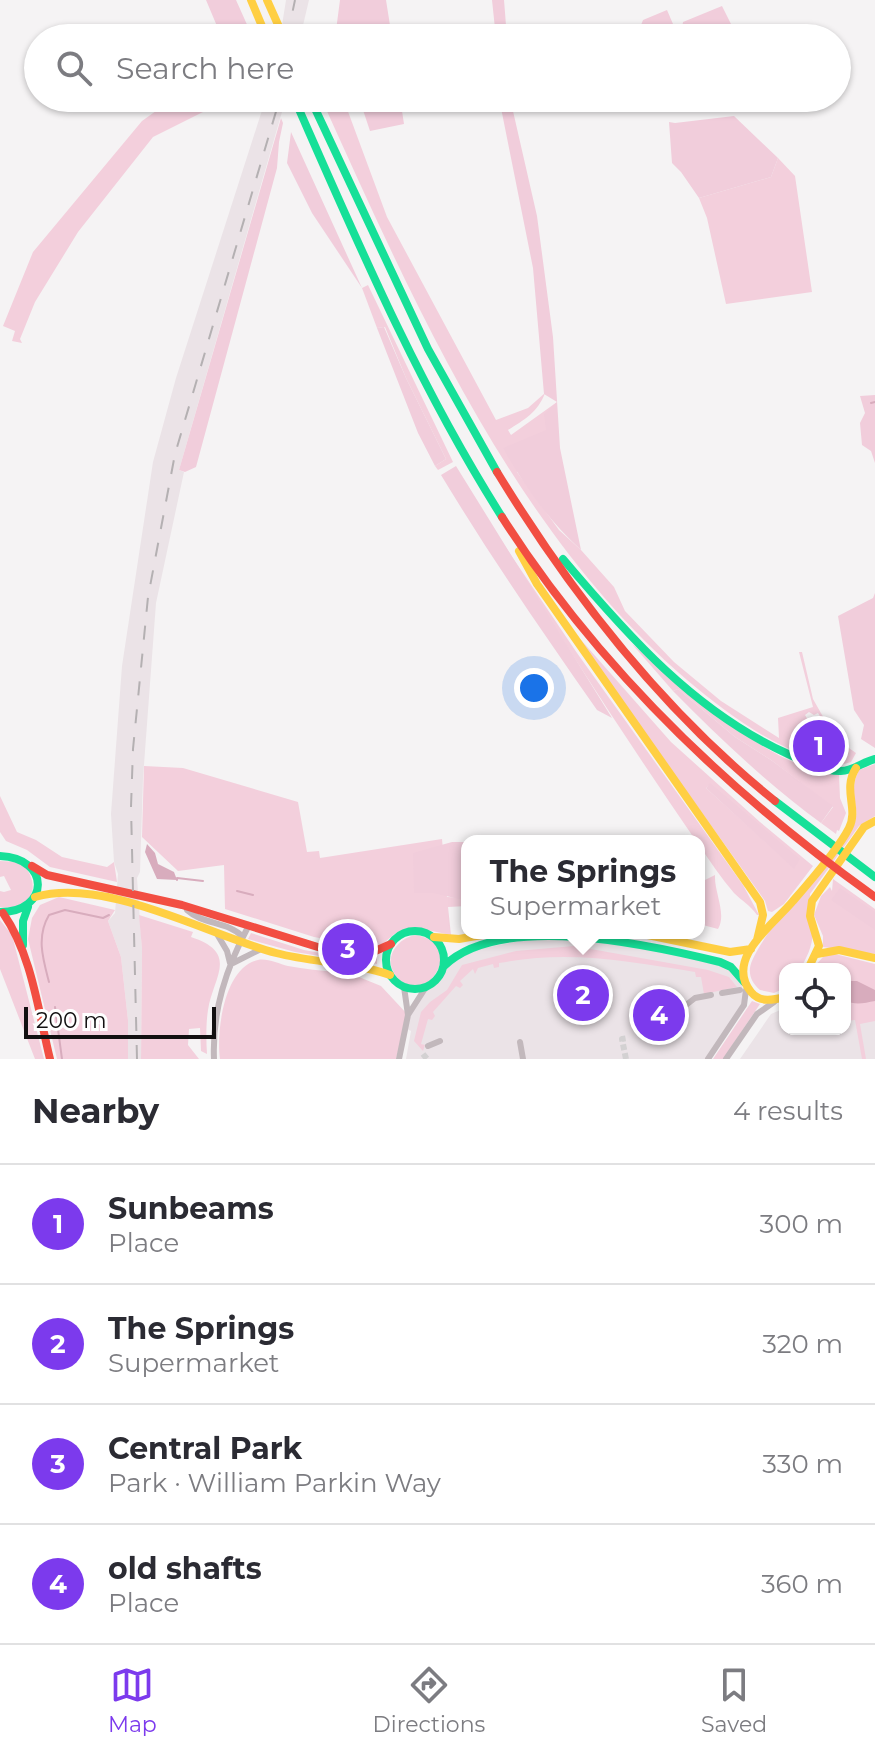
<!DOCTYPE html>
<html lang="en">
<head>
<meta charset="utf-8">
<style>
	:root { --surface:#fff; --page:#f2f2f3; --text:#2b2b33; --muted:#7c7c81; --line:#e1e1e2; --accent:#7c3aed }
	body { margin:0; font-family:Montserrat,sans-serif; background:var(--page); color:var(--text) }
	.controls { position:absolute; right:24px; bottom:24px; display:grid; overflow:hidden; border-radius:16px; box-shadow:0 2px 6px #0004 }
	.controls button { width:72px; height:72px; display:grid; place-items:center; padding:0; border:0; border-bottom:2px solid var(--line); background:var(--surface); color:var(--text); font:40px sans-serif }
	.scale { position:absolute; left:24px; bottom:20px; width:192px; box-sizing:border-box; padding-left:8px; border:4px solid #121011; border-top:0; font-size:22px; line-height:28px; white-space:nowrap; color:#121011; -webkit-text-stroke:6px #fff; paint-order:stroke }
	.you { position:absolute; left:534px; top:688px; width:28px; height:28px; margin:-20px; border:6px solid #fff; border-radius:50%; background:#1a73e8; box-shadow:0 0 0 12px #1a73e833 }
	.badge { display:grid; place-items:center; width:52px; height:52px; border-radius:50%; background:var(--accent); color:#fff; font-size:26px; font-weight:700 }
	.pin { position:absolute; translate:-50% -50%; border:4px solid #fff; box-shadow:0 2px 8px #0006 }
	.popup { position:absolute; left:461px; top:835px; width:244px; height:104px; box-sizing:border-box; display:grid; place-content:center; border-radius:16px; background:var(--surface); filter:drop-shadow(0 2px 6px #0005); font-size:26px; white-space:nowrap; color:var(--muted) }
	.popup b { font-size:30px; color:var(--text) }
	.popup::after { content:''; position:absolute; left:50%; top:100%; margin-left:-16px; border:16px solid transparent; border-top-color:var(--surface) }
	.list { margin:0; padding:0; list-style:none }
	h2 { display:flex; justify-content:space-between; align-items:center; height:104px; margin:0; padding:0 32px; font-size:34px }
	h2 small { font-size:26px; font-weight:400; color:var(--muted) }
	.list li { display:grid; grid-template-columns:52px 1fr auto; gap:24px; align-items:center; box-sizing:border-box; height:120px; padding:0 32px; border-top:2px solid var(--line) }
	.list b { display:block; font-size:30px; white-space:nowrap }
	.list p { margin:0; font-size:26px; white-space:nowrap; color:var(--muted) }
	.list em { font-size:26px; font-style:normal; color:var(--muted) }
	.icon { flex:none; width:44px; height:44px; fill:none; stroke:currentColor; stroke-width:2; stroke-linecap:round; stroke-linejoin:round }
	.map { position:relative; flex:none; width:875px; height:1059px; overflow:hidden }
	.search { position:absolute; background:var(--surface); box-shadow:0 2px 6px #0004; left:24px; right:24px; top:24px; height:88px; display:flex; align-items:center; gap:20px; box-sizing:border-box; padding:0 28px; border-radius:44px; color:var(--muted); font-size:30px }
	.sheet { height:584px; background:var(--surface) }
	nav { display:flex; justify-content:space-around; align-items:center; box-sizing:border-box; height:112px; border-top:2px solid var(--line); background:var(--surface); font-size:22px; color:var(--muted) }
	nav a { display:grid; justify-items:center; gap:4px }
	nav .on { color:var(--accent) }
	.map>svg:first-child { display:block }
	.built { fill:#ebe3e7 }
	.green { fill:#f3cfdc; fill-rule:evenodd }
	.forest { fill:#f1cddb }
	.water { fill:#d8acbd }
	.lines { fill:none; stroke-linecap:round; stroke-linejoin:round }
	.stream { stroke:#d8acbd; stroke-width:2 }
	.street-tunnel { stroke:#d3d1d2; stroke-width:6; stroke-dasharray:6 3; stroke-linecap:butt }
	.street { stroke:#c2b8bc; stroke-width:6 }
	.fast { stroke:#16e098; stroke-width:8 }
	.slow { stroke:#ffcf43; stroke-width:8 }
	.jam { stroke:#f24e42; stroke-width:8 }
	.rail { stroke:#b4b0b2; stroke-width:2; stroke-dasharray:14 14; stroke-linecap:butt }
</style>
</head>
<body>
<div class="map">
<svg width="875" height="1059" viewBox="0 0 875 1059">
	<rect width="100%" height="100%" fill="#f5f3f4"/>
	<!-- built -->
	<path class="built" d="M286,0H309L300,38H280Z
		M266,98H286L179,470L184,472L156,603L143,778L140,872L137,878L142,949L141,1059H128V1020L121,957L108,921L115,913L118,874L114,862L111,814L122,666L153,462L176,378Z
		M556,934L701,957L738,974L746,998L708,1059H406L411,1031L405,1028L408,1015L426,987L435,982L444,966L458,953Z
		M785,1008V1029H845V1016L875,1014V1059H740L771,1014Z"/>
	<!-- green -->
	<path class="green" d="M174,98H231L153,137L78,232L35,302L20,339L22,343L12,341L15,331L3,326L33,252L142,121Z
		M321,98H343L387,217L496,420L528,408L545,393C538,412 524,420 508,430L511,435L557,402L547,430L517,472L559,530L581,550L614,587L625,611L674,662L721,701L779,738L778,718L813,707L799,652H802L813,699L826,722V726L818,713L814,715L809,712L805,715L814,730L809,732L817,754L828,759L829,755L833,754L834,758H839L840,749L846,746L856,753L851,762L834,767V764C778,752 730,716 687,680C513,531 414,303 321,98Z
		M778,158L795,176L812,292L726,304L707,218L699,198L771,177Z
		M368,285L453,462L438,470L435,466L446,459L406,378L385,327L377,328L362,288Z
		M492,527L577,653L743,885L759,915H757C750,905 742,901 734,893C721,878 710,861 699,845V841H696C625,738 558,633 492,527Z
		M567,624L671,742L760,822L813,866L784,904L772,912L768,911L765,901ZM710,784L794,868L706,788Z
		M632,644C685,687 771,770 839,775L840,798L846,813L839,831L837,830L836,834L821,823L833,807L771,760L735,737L678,689L673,691Z
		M875,764V816L859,826L810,894C813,927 818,940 800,969H785V988L774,993L760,990C753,984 749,977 750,968C753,943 833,851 853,826C863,806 846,797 859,770Z
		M144,766L183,768L298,802L307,852L319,851L320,858L442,839L447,897L467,898V906L448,907L451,935C409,926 401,921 372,957L377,956V964L355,960L354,975L381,986L408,1015L396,1059H220C216,1032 224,967 258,960C267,958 279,964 288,966C304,969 322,971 338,972L339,959L295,952L248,939L251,933L304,950L337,956H340L341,942L314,937L225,909L224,865L178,871L142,837Z
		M0,796L17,832L36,840L62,857L107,867L114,862L117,882L50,867L27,850L6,841L0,832Z
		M0,861L21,862C43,885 33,911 0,907V891L4,892L11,890L4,876L0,877Z
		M715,875C714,892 727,914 718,929L699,924V883Z
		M833,879L875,909V954L823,947V936L814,915L821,896L830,887L832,891Z
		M59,897L115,910L108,921L121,957L128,1020V1059H57L28,939L32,918L40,905Z
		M139,915L193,932L191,937C240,953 213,977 208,1010C206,1023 206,1039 207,1054L201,1051L200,1028L189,1029L188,1045L199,1059H141L142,949Z
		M0,920L12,935L44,1059H35L0,969Z
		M415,935C467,942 428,1010 397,977C382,960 396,939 415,935Z
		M574,946L708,970L729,977L737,987L704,994L701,977H696L695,972C625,961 570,950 499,963V967L494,968L493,964L478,968L475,974L473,969L460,981L463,985L460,988L456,986L433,1012L435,1016L432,1020L428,1019L421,1044L425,1045L423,1051L414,1041L421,1012L430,1002L447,990L462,965L516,951Z
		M831,953L875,964V1021L860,1024L866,1059H862L855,1020L845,1021V969H812L823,957Z
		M752,1001L760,1004L723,1059H713Z"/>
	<!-- forest -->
	<path class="forest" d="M206,0H236L253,38H222Z
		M340,0H386L392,38H335Z
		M492,0H504L507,38H496Z
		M722,6L738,38H680L683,22Z
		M667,10L673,24L672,38H636L643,20Z
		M359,98H400L404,124L370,131Z
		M499,98H510L537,216L553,337L560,448L581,550C549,521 524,486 503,448L546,430L544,414L557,402L544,394L533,268Z
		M734,116L778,158L771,177L699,198L681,172L672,163L669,122L675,123Z
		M281,118L283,123L279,142L277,168L196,467L185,472L179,470Z
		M291,132L362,288L312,213L287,163Z
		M384,327L406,378L446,459L435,466L418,433L377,328Z
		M875,395V463L871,451L862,445L860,423L865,413L860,396Z
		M456,466L612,718L597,710C543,633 490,556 441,475Z
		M875,593V748L861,739L864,725L854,710L838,616L873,598Z
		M678,689L735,737L771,760L833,806L821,823C768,784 720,739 673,691Z
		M710,783L800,859L794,869L706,788Z
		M452,842H467V898L459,899L433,893H414L413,853Z
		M840,888L875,912V930L831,900Z"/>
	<!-- water -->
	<path class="water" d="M147,844L155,853L158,864L174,872L177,880L157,879L145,852Z
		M847,981H857L875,990V1001C864,1003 855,1006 845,1000Z"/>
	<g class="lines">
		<!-- stream -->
		<path class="stream" d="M871,403L875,402
			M177,880V878L203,881
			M237,891L253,895
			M49,982C43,959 36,937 49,915L65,910L103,918L109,915
			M55,1007L62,1059"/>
		<!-- street-tunnel -->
		<path class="street-tunnel" d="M423,1054L427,1059
			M626,1059L622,1039L628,1038"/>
		<!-- street -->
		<path class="street" d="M187,910C203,925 228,921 243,937
			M217,934L227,951L230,963
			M233,963L259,950
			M404,987L408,1015
			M722,993L740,990
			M686,1005L695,998L711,995
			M520,1042L523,1059
			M428,1046L440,1041
			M214,1059C212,1011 226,968 249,925
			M399,1059L408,1015L426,987
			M708,1059L744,1005L746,990
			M726,1059L757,1014L774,1002"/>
		<!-- fast -->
		<path class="fast" d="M294,98C357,241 418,385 502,517
			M310,98L428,349L497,472
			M563,559C628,636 695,712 788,754C804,761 823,772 841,771C853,771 863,762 875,759
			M775,801L875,877
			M0,856C51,858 50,912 0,912
			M386 960a29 29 0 1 1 58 0a29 29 0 1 1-58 0Z
			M23,945V921L28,907
			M444,966C501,911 651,945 720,962L731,967L744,982"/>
		<!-- slow -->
		<path class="slow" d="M251,0L267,38
			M267,0L284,38
			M519,551L537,584L760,902L763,915L757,940
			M35,897C107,877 205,934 276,953C314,963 353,962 390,975
			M638,933L730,952L751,949
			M434,937L459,939L493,933
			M817,954L839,950L875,958
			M808,969L819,946L810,916L812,901L864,827L875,821
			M785,997C773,1000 760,1003 751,992C724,959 774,924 793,901C807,885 840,846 849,828C859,808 842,790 856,768"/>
		<!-- jam -->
		<path class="jam" d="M497,472C571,593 664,712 775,801
			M502,517C599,669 729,793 875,897
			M32,866L47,875L182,905L321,948L358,953L373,952L391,944
			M3,913C32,955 38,1010 50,1059"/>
		<!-- rail -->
		<path class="rail" d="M287,38L295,0
			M137,1059L131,807L133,749L148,597L175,454L280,98"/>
	</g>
</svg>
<div class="controls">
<button><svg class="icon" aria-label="locate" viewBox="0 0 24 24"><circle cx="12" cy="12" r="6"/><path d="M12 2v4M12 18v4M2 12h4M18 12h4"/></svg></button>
</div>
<div class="scale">200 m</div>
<div class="you"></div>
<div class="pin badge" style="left:819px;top:746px">1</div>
<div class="pin badge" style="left:583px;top:995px">2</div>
<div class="popup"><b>The Springs</b>Supermarket</div>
<div class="pin badge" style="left:348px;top:949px">3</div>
<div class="pin badge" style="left:659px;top:1015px">4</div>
<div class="search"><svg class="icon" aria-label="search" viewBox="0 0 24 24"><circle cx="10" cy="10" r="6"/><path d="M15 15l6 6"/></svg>Search here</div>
</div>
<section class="sheet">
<h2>Nearby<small>4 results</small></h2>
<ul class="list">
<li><span class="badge">1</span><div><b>Sunbeams</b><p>Place</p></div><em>300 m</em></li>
<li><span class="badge">2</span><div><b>The Springs</b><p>Supermarket</p></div><em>320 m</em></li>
<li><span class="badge">3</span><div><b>Central Park</b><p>Park · William Parkin Way</p></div><em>330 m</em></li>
<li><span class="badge">4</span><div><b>old shafts</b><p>Place</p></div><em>360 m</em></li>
</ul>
</section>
<nav>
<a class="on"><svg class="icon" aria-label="map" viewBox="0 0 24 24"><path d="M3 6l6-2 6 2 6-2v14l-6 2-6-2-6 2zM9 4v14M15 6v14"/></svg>Map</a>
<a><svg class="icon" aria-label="directions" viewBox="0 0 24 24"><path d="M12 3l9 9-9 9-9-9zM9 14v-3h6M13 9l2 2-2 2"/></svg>Directions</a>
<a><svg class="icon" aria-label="saved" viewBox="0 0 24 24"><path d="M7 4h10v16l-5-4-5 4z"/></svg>Saved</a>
</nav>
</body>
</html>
